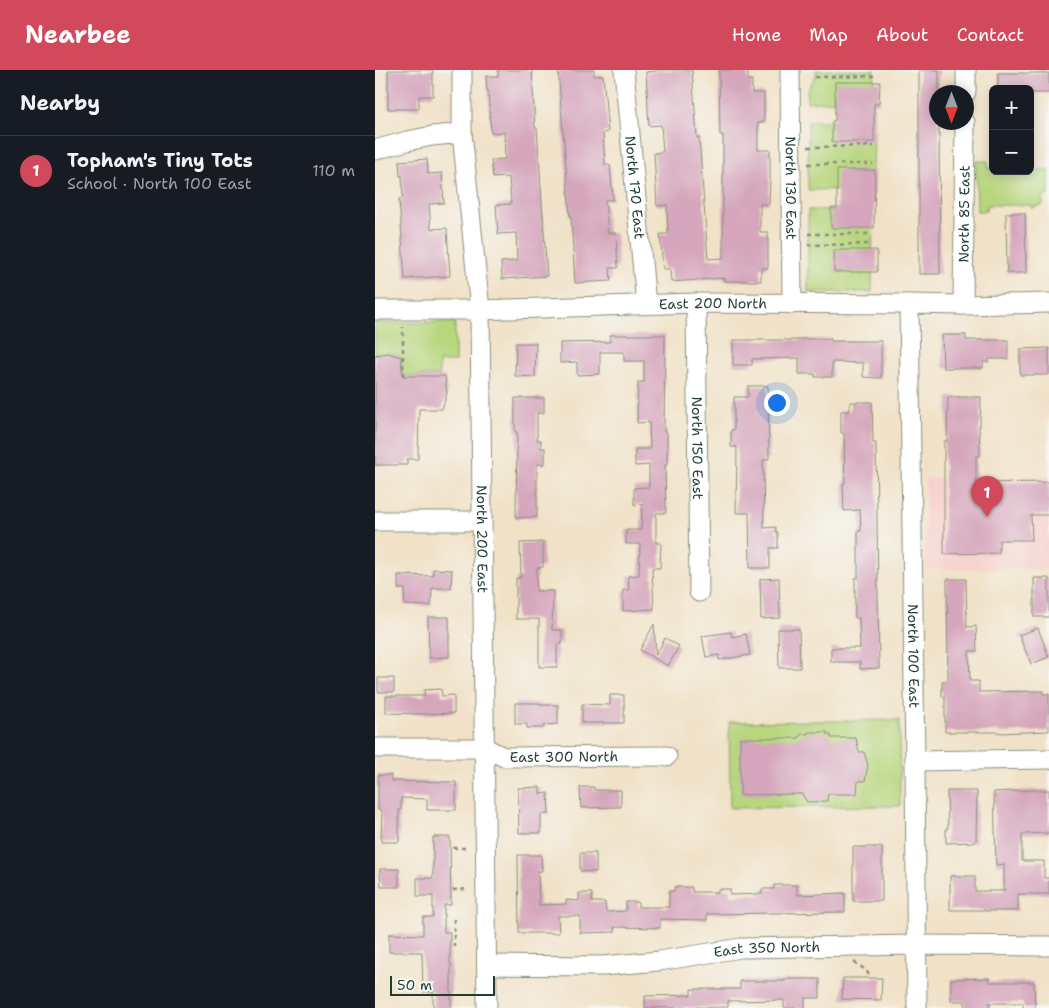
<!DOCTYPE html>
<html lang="en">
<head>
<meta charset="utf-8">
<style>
	:root { --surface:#171b24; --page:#20242c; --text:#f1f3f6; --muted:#9ea1a6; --line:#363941; --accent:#d1495b }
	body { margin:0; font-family:"Shantell Sans",sans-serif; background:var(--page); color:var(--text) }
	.controls { position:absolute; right:15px; top:15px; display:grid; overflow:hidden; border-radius:8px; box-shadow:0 2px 12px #0003 }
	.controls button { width:45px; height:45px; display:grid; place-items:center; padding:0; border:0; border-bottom:1px solid var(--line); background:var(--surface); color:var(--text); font:25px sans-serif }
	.compass { position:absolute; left:554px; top:15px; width:45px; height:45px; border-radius:50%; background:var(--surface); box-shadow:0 2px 12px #0003; rotate:180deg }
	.scale { position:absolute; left:15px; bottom:12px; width:105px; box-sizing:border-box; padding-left:5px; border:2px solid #1f3d34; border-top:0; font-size:14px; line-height:18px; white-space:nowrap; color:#1f3d34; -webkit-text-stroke:4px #f6f6f2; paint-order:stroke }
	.you { position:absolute; left:401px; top:332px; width:18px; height:18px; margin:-12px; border:4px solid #fff; border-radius:50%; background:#1a73e8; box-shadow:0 0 0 8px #1a73e833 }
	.badge { display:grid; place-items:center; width:32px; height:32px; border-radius:50%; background:var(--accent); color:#fff; font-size:16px; font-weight:700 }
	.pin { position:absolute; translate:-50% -41px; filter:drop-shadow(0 1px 2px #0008) }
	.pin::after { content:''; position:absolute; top:26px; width:18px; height:15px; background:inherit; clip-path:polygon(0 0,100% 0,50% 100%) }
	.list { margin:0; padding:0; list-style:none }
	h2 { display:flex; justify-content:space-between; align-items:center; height:65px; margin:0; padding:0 20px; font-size:21px }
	h2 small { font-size:16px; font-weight:400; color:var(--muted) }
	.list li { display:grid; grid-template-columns:32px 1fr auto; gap:15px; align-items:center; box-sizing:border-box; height:70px; padding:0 20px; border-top:1px solid var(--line) }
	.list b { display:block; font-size:19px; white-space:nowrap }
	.list p { margin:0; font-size:16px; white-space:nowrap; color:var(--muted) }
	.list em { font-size:16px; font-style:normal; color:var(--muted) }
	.map { position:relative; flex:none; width:674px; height:938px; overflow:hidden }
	header { display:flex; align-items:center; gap:30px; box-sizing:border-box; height:70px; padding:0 25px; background:var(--accent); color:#fff }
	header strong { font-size:24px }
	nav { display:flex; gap:28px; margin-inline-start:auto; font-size:18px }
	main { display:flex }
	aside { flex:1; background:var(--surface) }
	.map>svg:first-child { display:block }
	.built { fill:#f7d0cc }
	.green { fill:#b7d67d; stroke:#6b8a58 }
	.building { fill:#d5a6bc }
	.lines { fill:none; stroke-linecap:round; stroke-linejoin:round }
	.minor-casing { stroke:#88907e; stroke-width:21 }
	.path { stroke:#88907e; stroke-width:2.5; stroke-dasharray:4 4; stroke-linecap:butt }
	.minor { stroke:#fff; stroke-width:19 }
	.labels { text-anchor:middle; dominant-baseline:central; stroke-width:5; stroke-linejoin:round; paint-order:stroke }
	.street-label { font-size:14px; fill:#1f3d34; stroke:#f6f6f2 }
</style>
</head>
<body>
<header>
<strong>Nearbee</strong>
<nav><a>Home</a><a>Map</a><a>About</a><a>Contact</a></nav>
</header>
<main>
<aside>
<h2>Nearby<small></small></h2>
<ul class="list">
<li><span class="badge">1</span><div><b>Topham's Tiny Tots</b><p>School · North 100 East</p></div><em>110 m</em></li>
</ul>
</aside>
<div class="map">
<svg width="674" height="938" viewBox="0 0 674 938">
	<rect width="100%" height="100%" fill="#f6f6f2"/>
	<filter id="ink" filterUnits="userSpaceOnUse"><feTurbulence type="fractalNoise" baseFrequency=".02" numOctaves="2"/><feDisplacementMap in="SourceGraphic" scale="10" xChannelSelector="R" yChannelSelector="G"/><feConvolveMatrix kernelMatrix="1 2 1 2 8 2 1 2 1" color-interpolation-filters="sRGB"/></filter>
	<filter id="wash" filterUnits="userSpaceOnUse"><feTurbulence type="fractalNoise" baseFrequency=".0096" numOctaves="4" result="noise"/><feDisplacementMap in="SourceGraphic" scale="20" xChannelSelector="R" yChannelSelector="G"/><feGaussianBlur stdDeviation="1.12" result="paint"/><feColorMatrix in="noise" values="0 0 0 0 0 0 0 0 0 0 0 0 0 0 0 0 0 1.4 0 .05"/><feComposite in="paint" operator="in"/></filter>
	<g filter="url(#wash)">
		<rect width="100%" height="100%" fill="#f1e2c7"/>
		<!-- built -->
		<path class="built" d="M674,407V499H550V408Z"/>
		<!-- green -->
		<path class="green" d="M441,0H499V31L432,32V21L441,5Z
			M433,51H499L498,119L433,120Z
			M601,91H613V98H618V101H655V100H674V125L667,127L668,135L656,138V135H612L611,141H602Z
			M498,139L497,222H433V140Z
			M80,252V292H64V306H28L26,287L13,283L0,285V253Z
			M524,650L525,736L355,738L354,652Z"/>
		<g id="blocks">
			<!-- building -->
			<path class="building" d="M13,0H58V26H44V39H13Z
				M123,0H157L160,58H162L172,206L127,209L126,192L142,191L141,163L123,164L121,135L136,134L134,107L118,108L116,90L130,89L129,62L116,63L113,20H112L111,6H123Z
				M183,0H219V6L228,5L233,62L228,63L230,95H235L238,130H230L233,163H241L243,198H235L236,211L200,213L196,146H195Z
				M281,0H317L322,68L324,67L333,189L348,188V65H345L344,0H373V10H377V23H389V52L383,53V80H395V110L394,134H385V162H393V198H386V211H349V208L296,212L295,199H288L285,164H293L292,135L282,136L279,83L288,82L286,55L274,56L271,2L281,1Z
				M544,0H564V22H562V52H564L565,204H544Z
				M623,3H674V23H655V19H623Z
				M460,12H505L504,34H499V72H457V51H460Z
				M52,89L53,104L67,103L69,133L54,134L56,159L72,158L75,206L30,209L24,129L28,128L27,106H25L24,91Z
				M462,100H500L499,158H456V138H462Z
				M631,143H650L651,203H632Z
				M459,180H502V202H459Z
				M235,265H290L289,362H292V395H290L291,443H281V473H286L285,498H277L279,539L248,541V520H254L253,506L264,505L265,474H251V460H266L267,434L259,435V418L274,417V395L260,396V379H275L274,352L262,353L263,312H269V291H249V282H225V304L202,305V292L185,293V273L235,272Z
				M567,265H591V270H633V289H614V292H608V298H568Z
				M424,269H456V271H506V308L488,307V293L457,292V307H440V304H424V288L377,289V295H358V270H424Z
				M141,273H161L160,307L140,306Z
				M674,278V305H645V279Z
				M13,283L26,287L28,306H70L72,323L67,339H44L43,389H32V395H0V285Z
				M373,316H393L394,389L388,390L389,458L401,457V462H403V478H395V498H375L374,443H361L362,377H356V360H359V327H373Z
				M573,327H606L605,357L604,356L605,386H601V413L674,412V445H656L657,470H624V483L569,484V371H572Z
				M140,328H169V343H162V370H166V378H170V394H162V447L141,448L142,362H140Z
				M475,332H497L498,373H501L504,598L485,599V592H456V578H485L484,548H480V508H483V461H486L485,440L469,441L468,413H470L469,363H466V341H475Z
				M168,472V497L162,498L161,521H178L177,560H187V574H182V597H164V549H141V508H146L145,473Z
				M58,499L77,500L76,518H57L56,536L29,535L30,519H23V505L58,506Z
				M404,508L405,548L386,549L385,509Z
				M659,508H674V547H659Z
				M572,509H591L592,557L601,556L602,581H594L595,611H604V622L668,621V624H674V661L625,663L624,662H570V627H567V611H573Z
				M53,547H74V587L54,588Z
				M279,554L281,585L290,568L304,576L293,596L265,580Z
				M663,558L674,587L656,594L644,565Z
				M403,559H424L425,598H404Z
				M356,562L357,567L371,564L375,585L344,590V585L331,587L327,566Z
				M3,608H19V622H3Z
				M66,619L67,626L79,625V643L50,644L11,643V626H50L49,620Z
				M235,625H249V653H207V634L235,635Z
				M140,633H165V635H183V654L169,655V658H152V654H140Z
				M433,662H452V665H456V668H481L484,682H489L493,695L490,711H483L482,724H453L452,731L432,732L427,724L365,725V668H424L426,664H433Z
				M3,705H16V711L81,712V740H52V729L26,728V740H24V772H6L7,740H3Z
				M165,717V724L173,723L174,744H166V763H144L143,718Z
				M205,717H219V720H246V737L206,738Z
				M658,720H674V763L647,764V791H669V808H674V824H643V841H610V840H575V806H600V821H629V794L621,795L619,722Z
				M572,721H602L601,772L571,773V758H573Z
				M58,767H75L76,835H69V862H75V894H76V938H58V921L48,922L47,882H14V864L48,865V847H58V826H42V808H58Z
				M478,777H507V831H478Z
				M205,783H221V802L205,801Z
				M143,785H166L167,801H163L164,835L191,834V830L204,831V823H217V832H230L231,842L251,841V832H263V837H294V821H299V817H317V822H343V819H355V825L387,824V819H399V815H422V825L470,823V842L332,844V850L285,849V858L239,857L240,862L205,863V846H183L184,863H144Z
				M5,799H24V817H6Z
				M468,908H507L506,930L467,929Z
				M614,908V912H659L660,938H648V933H614L615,938H590V931H576V909Z
				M410,909H445V928H430V938H409V930L353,931V937L270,938V926L316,925V919H365V911H410Z"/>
		</g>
	</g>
	<g filter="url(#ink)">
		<use href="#blocks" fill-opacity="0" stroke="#88907e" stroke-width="1"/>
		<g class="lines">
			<defs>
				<g id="minor">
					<path id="s1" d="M87,0V63L105,240L112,938"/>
					<path id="s2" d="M249,0L271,234"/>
					<path id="s3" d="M415,0L417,234"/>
					<path d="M591,22V0"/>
					<path d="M0,80L32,71L57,66L87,63"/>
					<path id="s4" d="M321,233L324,522"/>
					<path id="s5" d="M534,234L540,691L542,938"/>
					<path id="s6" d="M588,235L590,52"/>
					<path id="s7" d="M0,240H105L321,233L534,234L588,235L674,233"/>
					<path d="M0,451H107"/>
					<path id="s8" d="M0,678H110L129,687L292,686"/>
					<path d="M540,691L674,689"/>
					<path id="s9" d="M112,895L228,896L284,891L366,878L542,875L674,876"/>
				</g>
			</defs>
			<!-- minor casing -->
			<use href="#minor" class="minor-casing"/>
			<!-- path -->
			<path class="path" d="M440,7L499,6
				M433,77L499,76
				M433,94H498
				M433,164H497
				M433,175L497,174
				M28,306V257
				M78,778H94
				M78,820L94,819
				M79,849V880
				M479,892L492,901L494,906"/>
			<!-- minor -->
			<use href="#minor" class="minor"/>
		</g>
	</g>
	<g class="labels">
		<!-- street labels -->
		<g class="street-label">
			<text stroke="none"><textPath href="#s2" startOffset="118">North 170 East</textPath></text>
			<text stroke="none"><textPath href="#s3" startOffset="118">North 130 East</textPath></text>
			<text stroke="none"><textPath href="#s6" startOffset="91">North 85 East</textPath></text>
			<text stroke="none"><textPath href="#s7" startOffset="338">East 200 North</textPath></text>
			<text stroke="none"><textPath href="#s4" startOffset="145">North 150 East</textPath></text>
			<text stroke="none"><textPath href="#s1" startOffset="470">North 200 East</textPath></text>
			<text stroke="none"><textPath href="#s5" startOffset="352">North 100 East</textPath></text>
			<text stroke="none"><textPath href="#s8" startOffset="191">East 300 North</textPath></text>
			<text stroke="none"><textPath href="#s9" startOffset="281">East 350 North</textPath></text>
		</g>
	</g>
</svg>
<div class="controls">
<button>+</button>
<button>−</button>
</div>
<svg class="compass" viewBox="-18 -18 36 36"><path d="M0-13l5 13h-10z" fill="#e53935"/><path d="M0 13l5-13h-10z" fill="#9ea1a6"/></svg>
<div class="scale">50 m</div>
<div class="you"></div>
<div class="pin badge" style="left:612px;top:447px">1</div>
</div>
</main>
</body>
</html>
